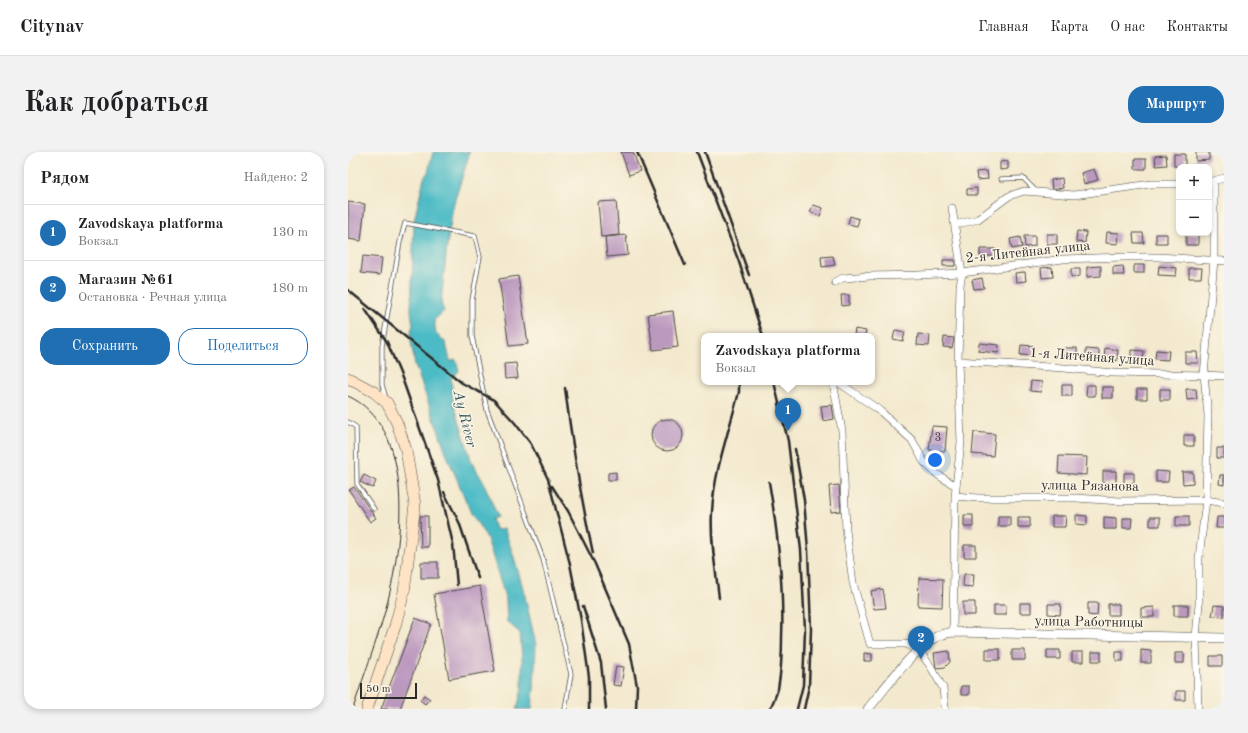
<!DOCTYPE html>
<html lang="ru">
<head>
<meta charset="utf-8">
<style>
	:root { --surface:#fff; --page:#f2f2f2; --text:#202124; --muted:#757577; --line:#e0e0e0; --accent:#1f6fb2 }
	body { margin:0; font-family:"Old Standard TT",serif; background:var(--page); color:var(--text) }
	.controls { position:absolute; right:12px; top:12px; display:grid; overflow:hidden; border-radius:8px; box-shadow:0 2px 6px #0003 }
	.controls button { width:36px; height:36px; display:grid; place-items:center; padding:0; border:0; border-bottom:1px solid var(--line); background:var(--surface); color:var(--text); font:20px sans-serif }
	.scale { position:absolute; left:12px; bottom:10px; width:57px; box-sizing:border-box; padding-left:4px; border:2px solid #2b2b2b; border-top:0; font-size:11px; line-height:14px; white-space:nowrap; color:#2b2b2b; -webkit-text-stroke:3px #fcf5e5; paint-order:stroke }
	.you { position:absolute; left:587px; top:308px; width:14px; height:14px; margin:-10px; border:3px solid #fff; border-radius:50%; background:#1a73e8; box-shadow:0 0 0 6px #1a73e833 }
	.badge { display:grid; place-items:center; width:26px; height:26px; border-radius:50%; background:var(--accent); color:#fff; font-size:13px; font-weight:700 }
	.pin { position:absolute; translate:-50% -33px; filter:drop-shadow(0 1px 2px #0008) }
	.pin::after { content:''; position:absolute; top:21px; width:14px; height:12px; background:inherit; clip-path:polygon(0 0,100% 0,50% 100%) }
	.popup { position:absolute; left:353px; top:181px; width:174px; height:52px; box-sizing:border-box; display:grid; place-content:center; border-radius:8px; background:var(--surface); filter:drop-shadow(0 1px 3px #0005); font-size:13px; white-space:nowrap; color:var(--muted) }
	.popup b { font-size:15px; color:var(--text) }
	.popup::after { content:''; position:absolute; left:50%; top:100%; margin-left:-8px; border:8px solid transparent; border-top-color:var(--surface) }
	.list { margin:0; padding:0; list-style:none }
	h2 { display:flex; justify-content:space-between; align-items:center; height:52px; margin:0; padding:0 16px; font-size:17px }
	h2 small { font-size:13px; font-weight:400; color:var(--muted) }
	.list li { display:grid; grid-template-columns:26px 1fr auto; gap:12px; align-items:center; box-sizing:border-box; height:56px; padding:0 16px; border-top:1px solid var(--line) }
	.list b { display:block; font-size:15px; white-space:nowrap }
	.list p { margin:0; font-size:13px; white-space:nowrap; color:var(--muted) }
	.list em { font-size:13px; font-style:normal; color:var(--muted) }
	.actions { display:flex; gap:8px; padding:12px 16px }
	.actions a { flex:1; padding:9px 0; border:1px solid var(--accent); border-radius:16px; text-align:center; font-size:14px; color:var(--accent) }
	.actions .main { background:var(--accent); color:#fff }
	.map { position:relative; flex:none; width:876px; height:557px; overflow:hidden; border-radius:16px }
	header { display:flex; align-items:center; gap:24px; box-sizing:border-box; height:56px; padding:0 20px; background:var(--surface); border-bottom:1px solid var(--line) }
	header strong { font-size:19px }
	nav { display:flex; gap:22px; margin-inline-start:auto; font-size:14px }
	.intro { display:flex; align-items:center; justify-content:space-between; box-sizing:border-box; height:96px; padding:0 24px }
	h1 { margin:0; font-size:28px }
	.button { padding:10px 18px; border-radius:16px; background:var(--accent); color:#fff; font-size:14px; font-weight:700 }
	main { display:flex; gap:24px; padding:0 24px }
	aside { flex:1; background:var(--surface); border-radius:16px; box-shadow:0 2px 6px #0003 }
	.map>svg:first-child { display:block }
	.water { fill:#4dbbc6; stroke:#3c7378 }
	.building { fill:#bb99bf }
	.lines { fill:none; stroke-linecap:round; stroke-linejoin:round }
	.service-casing { stroke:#494843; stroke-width:5 }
	.minor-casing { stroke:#494843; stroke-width:8 }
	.tertiary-casing { stroke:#494843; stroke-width:10 }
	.secondary-casing { stroke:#494843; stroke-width:12 }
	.service { stroke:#fff; stroke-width:3.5 }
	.minor { stroke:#fff; stroke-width:7 }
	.tertiary { stroke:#fff; stroke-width:9 }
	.secondary { stroke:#fee4c5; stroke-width:11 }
	.tram { stroke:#2b2b2b; stroke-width:1 }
	.rail { stroke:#2b2b2b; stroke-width:2.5 }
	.labels { text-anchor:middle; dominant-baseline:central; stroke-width:3; stroke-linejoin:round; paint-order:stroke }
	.number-label { font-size:12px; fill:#4f4650 }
	.street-label { font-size:14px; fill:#2b2b2b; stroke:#fcf5e5 }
	.water-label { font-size:15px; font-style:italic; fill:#375d61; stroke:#fcf5e5 }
</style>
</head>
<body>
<header>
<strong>Citynav</strong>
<nav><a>Главная</a><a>Карта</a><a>О нас</a><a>Контакты</a></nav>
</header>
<div class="intro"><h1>Как добраться</h1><a class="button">Маршрут</a></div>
<main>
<aside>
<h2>Рядом<small>Найдено: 2</small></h2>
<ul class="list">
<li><span class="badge">1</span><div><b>Zavodskaya platforma</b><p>Вокзал</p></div><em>130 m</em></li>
<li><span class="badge">2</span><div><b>Магазин №61</b><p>Остановка · Речная улица</p></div><em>180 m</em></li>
</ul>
<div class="actions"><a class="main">Сохранить</a><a>Поделиться</a></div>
</aside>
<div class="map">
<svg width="876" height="557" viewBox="0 0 876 557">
	<rect width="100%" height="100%" fill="#fcf5e5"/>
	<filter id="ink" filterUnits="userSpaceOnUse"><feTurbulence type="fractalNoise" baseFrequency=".025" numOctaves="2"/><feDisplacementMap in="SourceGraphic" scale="8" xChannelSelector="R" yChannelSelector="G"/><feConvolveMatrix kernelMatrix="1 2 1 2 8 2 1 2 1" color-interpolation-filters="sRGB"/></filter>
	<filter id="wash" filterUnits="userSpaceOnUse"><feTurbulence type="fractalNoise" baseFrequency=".012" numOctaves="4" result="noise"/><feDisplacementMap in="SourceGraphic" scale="16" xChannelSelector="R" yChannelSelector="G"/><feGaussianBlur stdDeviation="0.9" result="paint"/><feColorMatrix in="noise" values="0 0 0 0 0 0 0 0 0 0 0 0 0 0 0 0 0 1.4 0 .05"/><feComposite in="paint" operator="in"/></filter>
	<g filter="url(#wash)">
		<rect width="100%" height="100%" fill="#f3e9ce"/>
		<!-- water -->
		<path class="water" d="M85,0H122L105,54L99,94L93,151L96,159L86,168L88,181L98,191L102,209L108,208L111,219L103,226L105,249L124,311L135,329L150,365L144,367L147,377L152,378L156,376L165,402L176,440L188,493L186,537L184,557H169L174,537V507L172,481L159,470L158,448L139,386L123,361L100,306L67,213L62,183L65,173L63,159L66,69L76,26L80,20Z"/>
		<g id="blocks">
			<!-- building -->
			<path class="building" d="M273,0H285L292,19L281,23Z
				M848,0H861V8L848,9Z
				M826,2H837V15L826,14Z
				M818,3L819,13L808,14L807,4Z
				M787,7H798V17H787Z
				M660,9V17L652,18V10Z
				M746,17L750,28L736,32L733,21Z
				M639,19L640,27L629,28L628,20Z
				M714,26L715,36L704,38L703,28Z
				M629,36V43H619V37Z
				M268,49L271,83L253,85L250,50Z
				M0,50L17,52L13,89L0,87Z
				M465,53L475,56L472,64L462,60Z
				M502,64L511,67L509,74L500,72Z
				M729,79L738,80L737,91L728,90Z
				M759,80L771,81L770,92L758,91Z
				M785,81H795L796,91H786Z
				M699,82H709V92H699Z
				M808,82H819V91H808Z
				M838,82L850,83V93H838Z
				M278,83L280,103L259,105L257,85Z
				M676,84H687V94L677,95Z
				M672,85L674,95L664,97L662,87Z
				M632,97H647V104H632Z
				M15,104L34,106L32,123L13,121Z
				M485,104L487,113L474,115L473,105Z
				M595,108H607V114H595Z
				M786,113H796V121H786Z
				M753,114V124L739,125V115Z
				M775,114L776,123H765V115Z
				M811,114L829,116L828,124L810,123Z
				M704,115L705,125L694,126L693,116Z
				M841,116H854L853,126H841Z
				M723,117H732V124L723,125Z
				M677,120L678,129L668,130L667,121Z
				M170,124L180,192L161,194L151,127Z
				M634,126L636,136L626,137L624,128Z
				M493,143H501V153L494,154Z
				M325,159L330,195L305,198L300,162Z
				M507,177L518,179L517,184H506Z
				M547,178L557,180L555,189L545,187Z
				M570,182L582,183L581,194L569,193Z
				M596,185L606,186L604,196L595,195Z
				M631,191L651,193L650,201L630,199Z
				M673,193L686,194L685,204L672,203Z
				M716,196H729V206L716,205Z
				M757,196L770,198L769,209L756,208Z
				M738,197L751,198V209H738Z
				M783,198L796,199L795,208H783Z
				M808,198L821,199L820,208L807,207Z
				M837,200H849L850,211H837Z
				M168,211L170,226L157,227L156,212Z
				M683,229L694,230L693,240L682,239Z
				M714,233H724V244H714Z
				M739,233H747V244H738Z
				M754,235H765V246H754Z
				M789,237H799V247H789Z
				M812,237H822V248H812Z
				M838,237H848L849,247L839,248Z
				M484,253L486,267L475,269L473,254Z
				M303 283a16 16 0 1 1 32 0a16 16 0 1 1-32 0Z
				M584,274L599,275L597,299L581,298Z
				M626,280L647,282L645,304L624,302Z
				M836,283H846V294H836Z
				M869,296H876V306H869Z
				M711,304L739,305L738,323L710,321Z
				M755,319H768V331H755Z
				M808,319L821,320L820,330H808Z
				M268,320V328H260V321Z
				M834,320H845V331L835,332Z
				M776,321H786V331H776Z
				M16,323L28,329L25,336L12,330Z
				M872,323H876V333L871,332Z
				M491,333L493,359L483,360L481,334Z
				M6,335L28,366L22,370L1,338Z
				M616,363H625V375H616Z
				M728,363L739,364V373L728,372Z
				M72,364H80V395H73Z
				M650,364H662V374H650Z
				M704,364H718L717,375H704Z
				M828,364H841V374H828Z
				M670,365H682V375H670Z
				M756,365L768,366V377H756Z
				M802,365H812V374H802Z
				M869,365H876V376H868Z
				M775,366H784L783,376H775Z
				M616,393H628V405H616Z
				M73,410H90V426H73Z
				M616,422H626L625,435L615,434Z
				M571,426L595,427L594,455L570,454Z
				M132,434L147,519L101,527L86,442Z
				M535,437L538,456L526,457L523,439Z
				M615,450H627V463H615Z
				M672,451H683V461H672Z
				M740,451H750L749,464L740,463Z
				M700,452H713L712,463L700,462Z
				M760,452H771V463H760Z
				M646,453H658V463H646Z
				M826,453H840V464H826Z
				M866,453L876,454V465L864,464Z
				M806,455V465H793V456Z
				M67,466L83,472L52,557H33Z
				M638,497H652V508H638Z
				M664,498H677V508H664Z
				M699,498H712V507H699Z
				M793,498L803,499V511H793Z
				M601,499L602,510L597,515L588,516L586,501Z
				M724,500H735V510H724Z
				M744,500H753V509H744Z
				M768,500H775V509H768Z
				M516,501L524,502V509H516Z
				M827,501H836V511H827Z
				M862,504H874V514H862Z
				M268,514L276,515L273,534L265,533Z
				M613,534H621V543H613Z
				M828,539H837V548H828Z
				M76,543L82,547L77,552L72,548Z"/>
		</g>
	</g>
	<g filter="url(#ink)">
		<use href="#blocks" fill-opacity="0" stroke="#494843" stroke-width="1"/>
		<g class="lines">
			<defs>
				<path id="service" d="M653,27L675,26L688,39
					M38,246L34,233V194L52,90L57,71L127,84L132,105L124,148V184L139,258L195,407L223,522L217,557
					M0,270L8,275L9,332L26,357"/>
				<path id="minor" d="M861,30L876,26
					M604,56L614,121L612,134L610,209L613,290L607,344L605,480
					M607,73L630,67L661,44L676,39L726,43L803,32H831
					M487,130L495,126L522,124L570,123L614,121L715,107L776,105H810L876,109
					M610,209L716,216L765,221L856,223L876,224
					M485,230L494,279L498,378L505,431L522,492H558L571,498L583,515L595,536L597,557
					M490,230L531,258L564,288L576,310L590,323L608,334
					M607,344L630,346H728L772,349L858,348L876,351
					M850,557L848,485L851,452V406L858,348L860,263L856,223L866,108V29"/>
				<path id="tertiary" d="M520,557C537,536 567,495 590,484C594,482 600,481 605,480L876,486"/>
				<path id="secondary" d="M0,226L26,240L39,251L49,271L58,298L67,353L56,440L47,474L19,557"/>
			</defs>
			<!-- service casing -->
			<use href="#service" class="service-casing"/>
			<!-- minor casing -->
			<use href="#minor" class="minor-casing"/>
			<!-- tertiary casing -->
			<use href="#tertiary" class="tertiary-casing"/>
			<!-- secondary casing -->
			<use href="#secondary" class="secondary-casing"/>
			<!-- service -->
			<use href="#service" class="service"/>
			<!-- minor -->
			<use href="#minor" class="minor"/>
			<!-- tertiary -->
			<use href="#tertiary" class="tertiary"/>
			<!-- secondary -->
			<use href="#secondary" class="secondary"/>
			<!-- tram -->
			<path class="tram" d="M0,244C67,274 55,386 41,444C32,482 17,519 5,557"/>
			<!-- rail -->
			<path class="rail" d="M289,0L337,113
				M349,0L391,110L415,184
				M357,0L401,123
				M0,138L114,231L146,248L167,271L183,292L200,327L222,412L233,468L241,525V557
				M17,157L39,190L54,226L90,328L105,392L109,433
				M426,230L440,289L453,398L457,478L455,533L449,557
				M217,236C224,292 233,346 245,401
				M447,297L456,348L460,398L463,477L461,534L456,557
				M421,330C430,382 436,433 434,485C434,502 433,520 430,537C428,544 425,550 422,557
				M204,334L220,359L247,412L281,492L289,534L288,557
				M96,340L111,370L130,426
				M371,446C368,418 362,388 364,360C366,319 381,279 391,240V230
				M235,454L253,511L258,557"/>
		</g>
	</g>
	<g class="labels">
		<!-- number labels -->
		<g class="number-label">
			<text x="590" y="286">3</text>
		</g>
		<!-- street labels -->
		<g class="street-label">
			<text transform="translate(680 100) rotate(-6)">2-я Литейная улица</text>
			<text transform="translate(744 205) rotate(4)">1-я Литейная улица</text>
			<text transform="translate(742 334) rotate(1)">улица Рязанова</text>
			<text transform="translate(741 470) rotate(1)">улица Работницы</text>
		</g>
		<!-- water labels -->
		<g class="water-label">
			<text transform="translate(116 267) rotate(76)">Ay River</text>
		</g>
	</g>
</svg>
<div class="controls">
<button>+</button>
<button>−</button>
</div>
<div class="scale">50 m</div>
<div class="you"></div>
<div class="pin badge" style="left:440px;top:279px">1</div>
<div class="popup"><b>Zavodskaya platforma</b>Вокзал</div>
<div class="pin badge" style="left:573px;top:507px">2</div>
</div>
</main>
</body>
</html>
